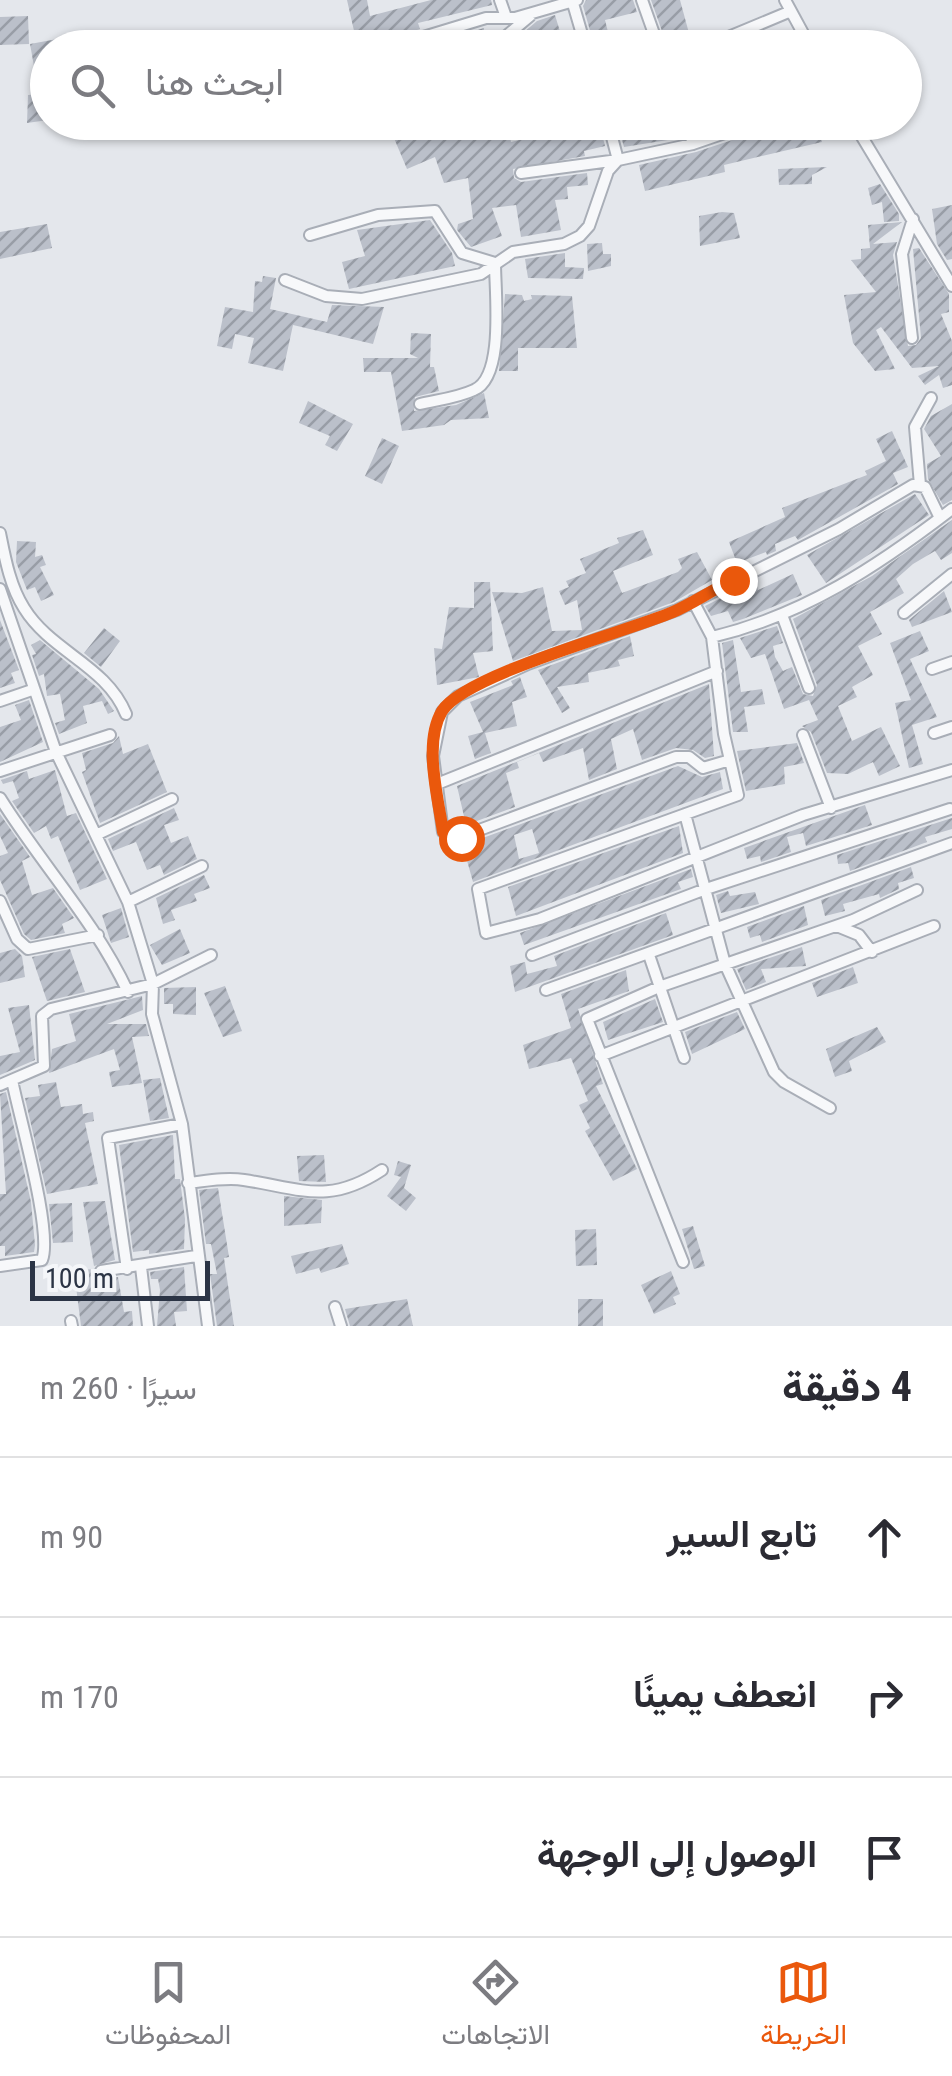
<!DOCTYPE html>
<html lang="ar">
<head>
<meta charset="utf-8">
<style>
	:root { --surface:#fff; --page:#f2f2f3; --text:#2b2b33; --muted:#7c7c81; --line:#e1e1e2; --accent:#ea580c }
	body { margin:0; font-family:"Roboto Condensed",Vazirmatn,sans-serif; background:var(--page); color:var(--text); direction:rtl }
	.scale { position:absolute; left:30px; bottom:25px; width:180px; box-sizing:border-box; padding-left:10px; border:5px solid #2b3445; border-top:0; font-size:28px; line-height:35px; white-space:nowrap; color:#2b3445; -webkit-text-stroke:8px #f4f6f9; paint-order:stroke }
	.stop { position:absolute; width:30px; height:30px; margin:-22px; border:8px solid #ea580c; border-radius:50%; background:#fff }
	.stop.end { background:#ea580c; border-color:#fff; box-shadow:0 2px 10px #0008 }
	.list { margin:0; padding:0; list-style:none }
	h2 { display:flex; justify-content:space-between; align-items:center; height:130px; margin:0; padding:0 40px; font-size:42px }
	h2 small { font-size:32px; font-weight:400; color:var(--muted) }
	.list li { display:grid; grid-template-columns:65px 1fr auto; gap:30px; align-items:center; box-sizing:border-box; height:160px; padding:0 40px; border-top:2px solid var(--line) }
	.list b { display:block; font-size:38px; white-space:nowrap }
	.list em { font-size:32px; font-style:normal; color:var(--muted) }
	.icon { flex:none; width:55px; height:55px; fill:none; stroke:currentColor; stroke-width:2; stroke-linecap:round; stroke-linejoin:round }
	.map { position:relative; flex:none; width:952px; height:1326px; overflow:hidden; direction:ltr }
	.search { position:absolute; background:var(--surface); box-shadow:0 2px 8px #0004; left:30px; right:30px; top:30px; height:110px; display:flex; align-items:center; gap:25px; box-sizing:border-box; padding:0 35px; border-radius:55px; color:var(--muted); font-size:38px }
	.sheet { height:610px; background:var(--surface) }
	nav { display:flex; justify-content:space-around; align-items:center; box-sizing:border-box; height:140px; border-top:2px solid var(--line); background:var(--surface); font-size:28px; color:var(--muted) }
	nav a { display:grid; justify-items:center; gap:5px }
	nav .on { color:var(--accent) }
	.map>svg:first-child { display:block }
	.building { fill:url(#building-hatch); fill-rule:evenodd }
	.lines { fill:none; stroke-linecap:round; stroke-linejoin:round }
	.street-casing { stroke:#a9aeb7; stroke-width:14 }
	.street { stroke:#f7f8fa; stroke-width:10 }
	.route { stroke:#ea580c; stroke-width:12 }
</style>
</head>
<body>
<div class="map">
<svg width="952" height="1326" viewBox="0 0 952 1326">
	<defs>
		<pattern id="building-hatch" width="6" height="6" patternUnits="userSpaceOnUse" patternTransform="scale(2.5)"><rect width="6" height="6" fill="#bbc0ca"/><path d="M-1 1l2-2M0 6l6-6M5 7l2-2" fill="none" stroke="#989da6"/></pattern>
	</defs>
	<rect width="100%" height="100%" fill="#e4e7ec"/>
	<!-- building -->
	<path class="building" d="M347,0H367L370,16L431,0H491L492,5L418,23L420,29L380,43L379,39L357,44Z
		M586,0H633L637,12L605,20L612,48H595L583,6Z
		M651,0H680L693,48H668Z
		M555,15L565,48H506L537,21Z
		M28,16L29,44L0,45V17Z
		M484,28L483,48H419Z
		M90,33L93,48H48V120L27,123L28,95L39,94L30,44Z
		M376,122H507L511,142L552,132L549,122H599L605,146L584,151L585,156L513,169L514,178L521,182L587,173L588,185L567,187L568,199L555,200L561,230L521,237L516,205L492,208L502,236L471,247L457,230L458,224L473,219L468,178L444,183L435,157L407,169L391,131L383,135Z
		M617,122H670L674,139L624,147Z
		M787,122H836V128L819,131L822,142L724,165L725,172L645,191L639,165L696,152Z
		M827,167L812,175V184L779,185L778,169Z
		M880,184L899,214V221L884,222L882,202L872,205L868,188Z
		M952,205V259L947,260L937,244L932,209Z
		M722,212L734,213L740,238L700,246L699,216Z
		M430,220L452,253L455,266L349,289L342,262L365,256L357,230Z
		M902,222L873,244L897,242L893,255L908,346L916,345L921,338L913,249L919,248L949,294V312L941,314L952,341V385L943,388L939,375L925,385L918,376L939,366L912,368L881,327L876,330L895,369L875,371L853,343L844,295L876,292L851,260L861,259V249L870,248L868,225Z
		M47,224L52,248L0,259V232Z
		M602,243L603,254H611V266L588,271L587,244Z
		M565,253V267L584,268L583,279L528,278L525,259Z
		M263,276L276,278L270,309L327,322L332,305L384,307L373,344L293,325L283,371L248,363L254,338L235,334L232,349L217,346L225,307L253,312L255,281L262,282Z
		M505,294L522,295L524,301L532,299L531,295L572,296L577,348H518V371H499Z
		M411,333L431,334L430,367H434L439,391L415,397L414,411L456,405L484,393L489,418L451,420L444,425L402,431L391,372H364L363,358H418L410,354Z
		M308,401L353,424L337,451L325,445L330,436L299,423Z
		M952,404V500L943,505L928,479L927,464L941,456L924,429L931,416Z
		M892,431L908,467L893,473L898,484L798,540L795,536L775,544L776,551L767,555L766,552L737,563L729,542L785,517L782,508L867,475L865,471L886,461L876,439Z
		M382,438L399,446L382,484L365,476Z
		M915,494L929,515L826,583L807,555Z
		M952,520V553L941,560L935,551L913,564L896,579L904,593L870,612L882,634L858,646L873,675L852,687L857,697L838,706L852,741L881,727L900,766L879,776L873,762L848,774L827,773L811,732L802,726L818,720L809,700L784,709L765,654L751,658L740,638L777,626L783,643L773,646L775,657L783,671L792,667L803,694L813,696L817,685L793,619L872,576Z
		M643,530L653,555L613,571L622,593L678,572L682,568L678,559L697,552L712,580L674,602L513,661L492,592L522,593L543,587L552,631L582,630L577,600L565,605L559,591L569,587L566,581L586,573L580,559L619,543L617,538Z
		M17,541L36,542L35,557L42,555L46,565L40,567L54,595L41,601L35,587L27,590L16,562Z
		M793,574L802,595L743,619L733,622L728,611L711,616L705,606L755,581L758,590Z
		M474,582H490L493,651L473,653L479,677L437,685L434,648L442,649L449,607L474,608Z
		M944,591L952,612L912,627L909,620Z
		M0,620L19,670L11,673L15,683L0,688Z
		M104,628L120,641L101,667L84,653Z
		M920,631L929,651L910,659L937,717L912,725L923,764L909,768L895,703L911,700L890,643Z
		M630,636L634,656L618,660L620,666L588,673L589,682L557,687L570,708L562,713L538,670Z
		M40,640L99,689L114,711L108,714L102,701L83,706L87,723L59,734L55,723L65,720L60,694L47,696L44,674L39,676L32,655L36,654L31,645Z
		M733,640L741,692L762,689L765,704L744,707L748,732H733L722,643Z
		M520,677L527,697L512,702L517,726L485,733L491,753L475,759L468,736L483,732L470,702L513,685L511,681Z
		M709,684L714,756L705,758L693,750L676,748L642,760L633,729L611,739L617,769L589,780L583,748L543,762L539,753L517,762L519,768L506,773L515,807L466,825L457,786Z
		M29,700L43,742L0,762V727L21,720L15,705Z
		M119,736L123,754L148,744L167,792L100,823L82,772L86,770L82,753L113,743Z
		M797,743L804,763L784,767L785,784L746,791L737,751Z
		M678,766L702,777L720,772L723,789L473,882L466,857L472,855L469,843ZM532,829L539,853L519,859L514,835Z
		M55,770L67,816L76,813L107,879L80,890L58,836L51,839L46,826L34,833L12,801L19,798L13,781L3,784L1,780L27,771L29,779Z
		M865,805L872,825L806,846L803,833L787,837L791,852L761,862L760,856L747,859L744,848Z
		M174,808L179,820L164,825L171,843L188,836L197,859L164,875L160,865L147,870L136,842L113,851L108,839Z
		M0,814L30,857L22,861L32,895L53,888L74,918L62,924L65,933L31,940L24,934L0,880V856L8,853L0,836Z
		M952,818V829L925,837L927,842L850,871L848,863L838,864L837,855Z
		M679,826L683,853L516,916L508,887Z
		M911,867L914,878L898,883L899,889L880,898L879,894L843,904L845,911L825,916L821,900Z
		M691,869L693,877L678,882L681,889L524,945L520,933Z
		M204,875L210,888L194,894L197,901L171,910L175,920L163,924L156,898Z
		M728,891L730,896L755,892L759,904L721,913L716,895Z
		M804,906L808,925L762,942L760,935L750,938L747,927Z
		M121,908L129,937L111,943L102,915Z
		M666,913L673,935L515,992L510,966L525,962L527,974L557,966L554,956Z
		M180,929L190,953L162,965L150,945Z
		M802,947L806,966L761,969L766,982L746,990L737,969Z
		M15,949L22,956L25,977L0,983V953Z
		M70,949L85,992L47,1001L32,957Z
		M853,967L858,983L817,997L812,983Z
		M626,970L629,991L578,1009L603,1084L596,1086L637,1169L613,1181L585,1131L590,1128L579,1105L588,1101L571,1058L529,1069L523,1045L571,1028L561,994Z
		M225,986L242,1031L223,1037L204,993Z
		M196,987V1015L173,1014V1004H164V988Z
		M142,996L143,1010L107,1024H146L149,1036L132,1037L142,1083L112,1087L109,1072L120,1070L114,1049L49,1073L52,1049L76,1041L69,1014Z
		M655,999L663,1022L608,1040L603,1022Z
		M29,1005L35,1060L0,1075V1056L20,1052L8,1008Z
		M737,1012L745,1029L692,1054L685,1032Z
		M877,1027L886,1042L849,1061L852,1071L835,1077L826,1049Z
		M160,1078L169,1118L150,1121L143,1080Z
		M56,1082L61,1107L82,1104L83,1114L93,1112L94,1121L85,1123L98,1184L47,1194L25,1098L40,1096L38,1085Z
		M6,1092L31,1202L35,1245L34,1252L5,1256V1246H0V1194H6L0,1094Z
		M173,1135L175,1179H180L185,1219L184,1249L149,1254V1250L133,1252L119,1145Z
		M324,1155L326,1182L299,1181L297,1156Z
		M398,1161L411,1165L404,1188L416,1198L406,1211L387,1196L401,1177L394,1175Z
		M218,1188L229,1257L224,1258L234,1326H217L210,1274H217L211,1244H206L199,1190Z
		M284,1196L322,1200L321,1223L284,1226Z
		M105,1201L115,1260L94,1266L83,1202Z
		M72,1203L73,1242L53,1243L49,1204Z
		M693,1226L705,1266L694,1269L682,1229Z
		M596,1229L597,1265L576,1266L575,1230Z
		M342,1244L349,1264L321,1273L319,1268L296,1274L291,1256Z
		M184,1267L187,1311L174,1312L176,1326H157L160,1290L158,1279H151L150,1272Z
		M93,1269L99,1279L118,1277L124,1312L132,1311L133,1326H81L74,1271Z
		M671,1271L680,1294L673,1297L676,1304L654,1314L641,1285Z
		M407,1299L413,1326H350L345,1309Z
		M578,1299H603V1326H578Z"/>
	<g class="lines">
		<defs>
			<path id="street" d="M500,0L506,17
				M572,0L586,48
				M642,0L659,48
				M785,0L811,48
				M387,48L486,18H515L577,0
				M492,48L530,16
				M702,48L791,11
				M608,122L618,160L693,144L757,122
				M686,122L693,144
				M853,122L952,286
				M521,173L618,160
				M310,235L378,215L435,211L462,253L495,263C495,293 505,377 474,390C457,398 437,400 420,404
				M285,280L326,296L362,299L481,274L513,252L564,244L580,236L589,226L608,171L618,160
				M912,338L902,254L913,219
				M920,485L915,427L931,398
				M0,533C5,558 10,586 24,608C51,652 106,665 126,714
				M0,589L56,752L128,902L153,984L152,1014L182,1124L208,1326
				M693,601L712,637L724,734L738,795L478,889L486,933L540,919L803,815L952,770
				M904,613L952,574
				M782,615L809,688
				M712,637C804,615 878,566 952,509
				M932,669L952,662
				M0,701L32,690
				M934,733L952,727
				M803,735L831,808
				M730,760L703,768L689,757H676L455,839L443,832L433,756L442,712L458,696L528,664L677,610L839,529L913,485L925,487L940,518
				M0,771L110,735
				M437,784L717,671
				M0,798C41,864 95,921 128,992
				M685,814L725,964L774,1072L784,1082L830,1108
				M98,834L172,799
				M0,901L17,939L28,949L98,935
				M128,902L202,866
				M837,926L859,935L872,952
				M532,955L703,890L950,809
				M649,955L684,1058
				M546,990L952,843
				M600,1056L934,926
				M0,1085L44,1066L42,1016L51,1009L153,984L211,955
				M188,1183C206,1181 226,1177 244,1180C302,1189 329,1205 382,1170
				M683,1262L587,1019L659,987L853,920L917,890
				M0,1266L42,1260C53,1232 19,1116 12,1080
				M141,1267L148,1326
				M127,1269L108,1138L182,1124
				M101,1271L196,1256
				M335,1307L341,1326
				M71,1321L72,1326"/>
		</defs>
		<!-- street casing -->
		<use href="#street" class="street-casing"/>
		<!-- street -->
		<use href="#street" class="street"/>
	</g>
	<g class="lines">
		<!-- route -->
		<path class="route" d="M461,838L443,832C438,797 423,743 442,711C466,674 626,632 673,612C694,603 713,589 734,580"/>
	</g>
</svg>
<div class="scale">100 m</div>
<div class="stop" style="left:461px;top:838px"></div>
<div class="stop end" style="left:734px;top:580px"></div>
<div class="search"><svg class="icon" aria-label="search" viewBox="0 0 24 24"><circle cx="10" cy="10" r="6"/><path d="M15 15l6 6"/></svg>ابحث هنا</div>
</div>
<section class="sheet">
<h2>4 دقيقة<small>سيرًا · 260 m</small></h2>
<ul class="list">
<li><svg class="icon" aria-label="ahead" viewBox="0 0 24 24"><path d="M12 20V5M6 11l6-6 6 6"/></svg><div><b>تابع السير</b></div><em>90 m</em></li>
<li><svg class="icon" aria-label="right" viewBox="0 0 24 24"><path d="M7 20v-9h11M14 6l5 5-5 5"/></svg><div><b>انعطف يمينًا</b></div><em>170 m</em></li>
<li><svg class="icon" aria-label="arrive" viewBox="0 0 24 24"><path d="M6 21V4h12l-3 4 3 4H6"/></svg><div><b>الوصول إلى الوجهة</b></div></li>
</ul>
</section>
<nav>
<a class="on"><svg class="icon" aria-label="map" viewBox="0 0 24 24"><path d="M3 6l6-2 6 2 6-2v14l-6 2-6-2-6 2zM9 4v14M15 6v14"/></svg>الخريطة</a>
<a><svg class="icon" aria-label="directions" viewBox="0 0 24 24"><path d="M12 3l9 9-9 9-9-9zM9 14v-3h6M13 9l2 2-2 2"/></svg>الاتجاهات</a>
<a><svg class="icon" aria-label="saved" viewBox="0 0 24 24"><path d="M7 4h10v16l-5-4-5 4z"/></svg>المحفوظات</a>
</nav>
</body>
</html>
